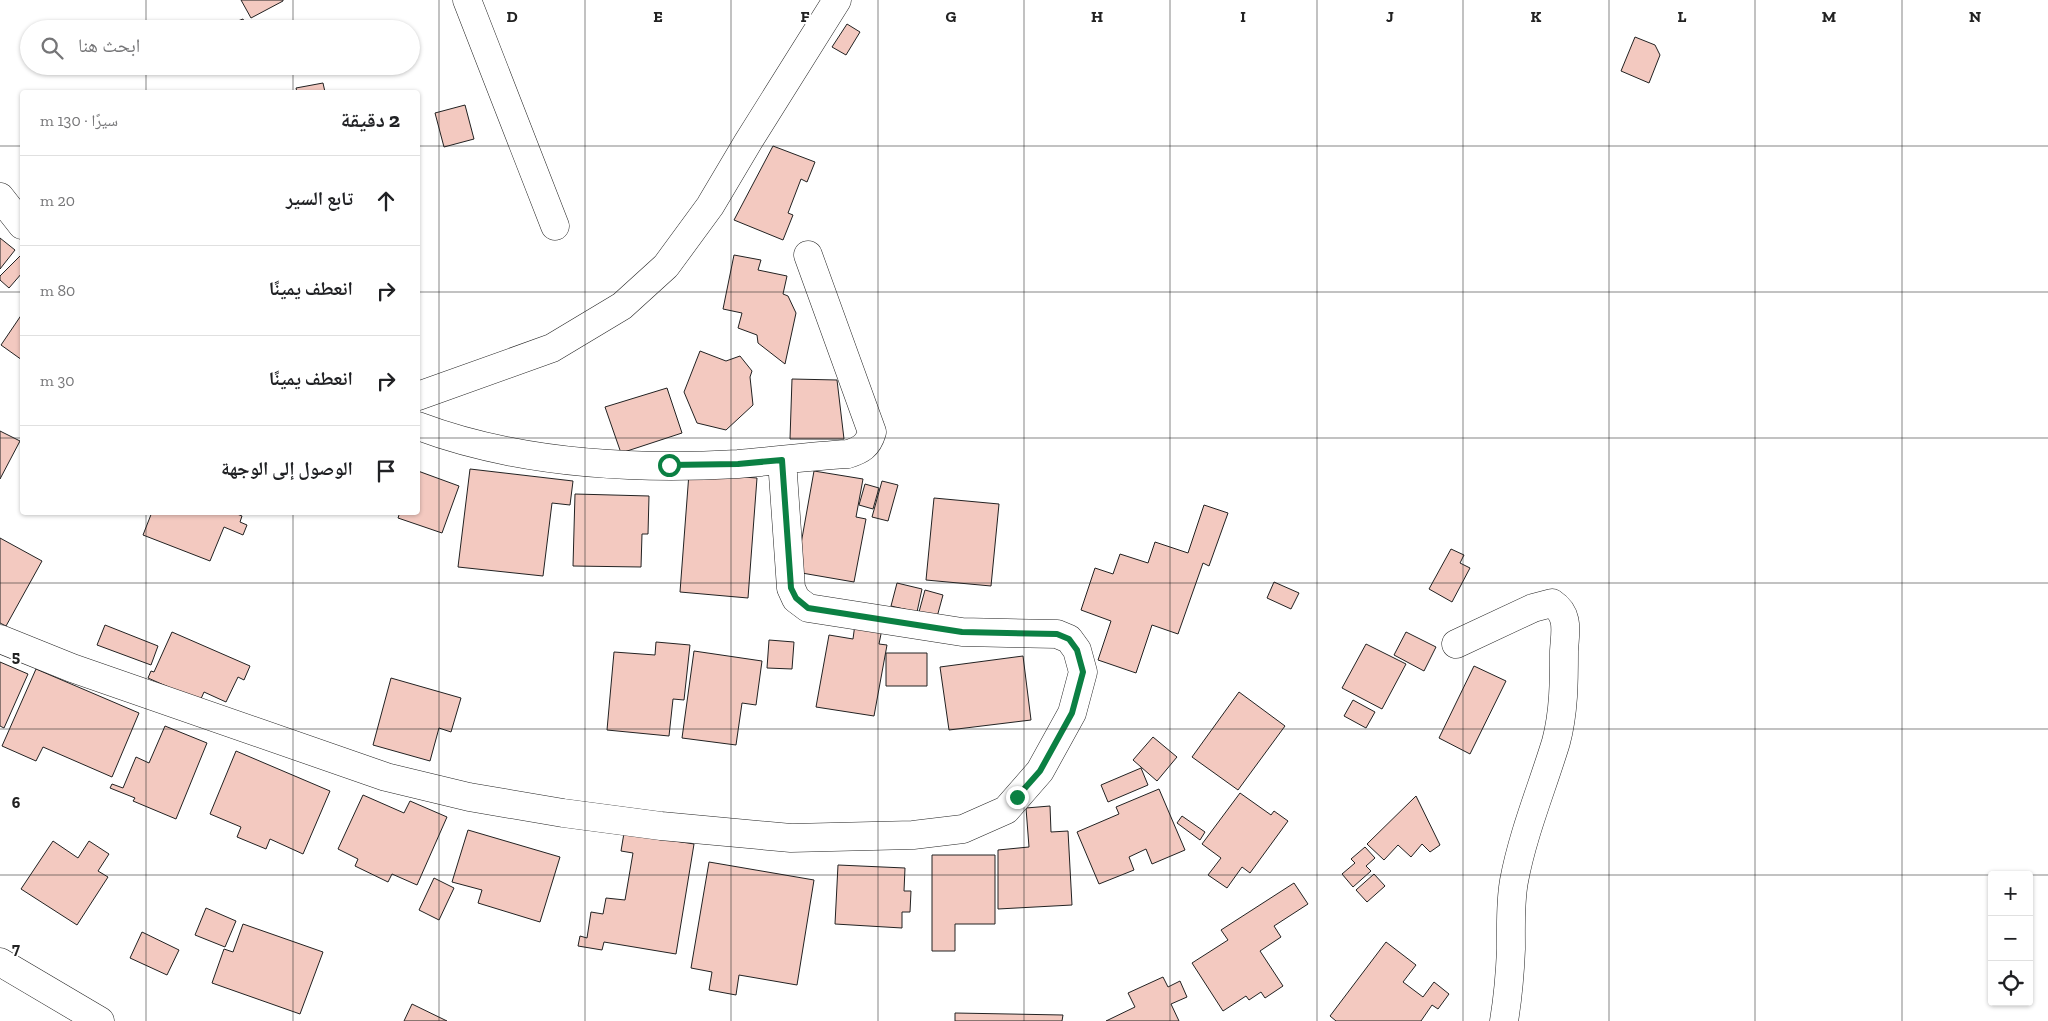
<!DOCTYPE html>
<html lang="ar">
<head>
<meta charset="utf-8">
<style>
	:root { --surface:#fff; --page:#f2f2f2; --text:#202124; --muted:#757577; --line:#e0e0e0 }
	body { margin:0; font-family:"Zilla Slab","Noto Naskh Arabic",serif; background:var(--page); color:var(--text); direction:rtl }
	.controls { position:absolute; right:15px; bottom:15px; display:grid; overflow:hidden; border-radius:5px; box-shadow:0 1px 4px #0004 }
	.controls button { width:45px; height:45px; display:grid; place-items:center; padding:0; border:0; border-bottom:1px solid var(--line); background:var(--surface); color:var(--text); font:25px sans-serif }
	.stop { position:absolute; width:15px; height:15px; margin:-11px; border:4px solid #0b8043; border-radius:50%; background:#fff }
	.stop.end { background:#0b8043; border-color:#fff; box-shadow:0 1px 5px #0008 }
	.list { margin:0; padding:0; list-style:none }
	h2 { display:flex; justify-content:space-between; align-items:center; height:65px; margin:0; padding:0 20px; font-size:21px }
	h2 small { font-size:16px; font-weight:400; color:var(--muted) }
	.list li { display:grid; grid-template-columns:32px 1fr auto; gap:15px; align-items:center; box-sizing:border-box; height:90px; padding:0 20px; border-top:1px solid var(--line) }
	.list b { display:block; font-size:19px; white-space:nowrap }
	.list em { font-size:16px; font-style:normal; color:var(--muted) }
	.icon { flex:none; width:28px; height:28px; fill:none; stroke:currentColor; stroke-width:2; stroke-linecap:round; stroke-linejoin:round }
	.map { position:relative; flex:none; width:2048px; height:1021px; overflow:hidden; direction:ltr }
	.search { position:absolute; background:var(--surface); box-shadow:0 1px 4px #0004; left:20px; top:20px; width:400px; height:55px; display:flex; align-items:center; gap:12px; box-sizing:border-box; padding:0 18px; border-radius:28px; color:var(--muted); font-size:19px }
	.panel { position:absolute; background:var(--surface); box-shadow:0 1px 4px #0004; left:20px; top:90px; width:400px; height:425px; border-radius:5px; direction:rtl }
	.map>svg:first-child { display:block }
	.building { fill:#f3c9c0; stroke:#222 }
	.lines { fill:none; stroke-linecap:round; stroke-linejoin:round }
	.minor-casing { stroke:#222; stroke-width:29 }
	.minor { stroke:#fff; stroke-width:28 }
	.route { stroke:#0b8043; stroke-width:6 }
	.grid { fill:none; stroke:#222; stroke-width:1; stroke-opacity:0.55 }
	.grid-label { font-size:16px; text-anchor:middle; font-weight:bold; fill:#222; stroke:#fff; stroke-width:4; stroke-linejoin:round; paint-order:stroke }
</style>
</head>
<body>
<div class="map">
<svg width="2048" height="1021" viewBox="0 0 2048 1021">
	<rect width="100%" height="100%" fill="#fff"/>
	<!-- building -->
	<path class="building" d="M241,0H283V1L251,18Z
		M243,19L247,29H217Z
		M847,24L860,32L846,55L832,47Z
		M1635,37L1655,45L1660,55L1649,83L1621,71Z
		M323,83L325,92H297L296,88Z
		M465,105L474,139L444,147L435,113Z
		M773,146L815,162L807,182L801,179L788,213L793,215L783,240L734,220Z
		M0,238L15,250L0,269Z
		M734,255L761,260L758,270L787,276L783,294L788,296L796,313L785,364L758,343L757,335L738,328L742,313L723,309Z
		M20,256L22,259V273L9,288L0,280V276Z
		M22,314V360L1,345Z
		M700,351L726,361L740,356L752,371L750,377L753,405L726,430L697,423L684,392Z
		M792,379L837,380L844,439H790Z
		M667,388L682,433L621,453L605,407Z
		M0,431L20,441L0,479Z
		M470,469L573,481L570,505L552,503L543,576L458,567Z
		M418,471L459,486L442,533L398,518L400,512H418Z
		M814,471L863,479L856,517L866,519L854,582L796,572Z
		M689,473L757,478L748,598L680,592Z
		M882,481L898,485L888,521L872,517Z
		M865,484L879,488L873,509L859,505Z
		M575,494L649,496L648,534H642L641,567L573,566Z
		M934,498L999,504L991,586L926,580Z
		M1204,505L1228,513L1209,566L1203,563L1178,634L1152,625L1136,673L1098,660L1111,621L1081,610L1095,568L1113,574L1120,554L1148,563L1155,542L1188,553Z
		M152,512H237V514L242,516L240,522L247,525L243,535L224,527L210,561L143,535Z
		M0,538L42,561L6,626L0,623Z
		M1451,549L1464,555L1460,563L1470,568L1452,602L1429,589Z
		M1274,582L1299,593L1291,609L1267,598Z
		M897,583L922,589L917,612L891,606Z
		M925,590L943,595L937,617L919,612Z
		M855,624L882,629L879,644L887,645L874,716L816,707L829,635L853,639Z
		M105,625L158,646L151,665L97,645Z
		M172,632L250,666L244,680L238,677L226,702L204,692L200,701L148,678L151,671L154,672Z
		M1406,632L1436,647L1424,671L1394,655Z
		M769,640L794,642L792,669L767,668Z
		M656,642L690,645L684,700L673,699L669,736L607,730L614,652L655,655Z
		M1366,644L1406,664L1382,709L1342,688Z
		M694,651L762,661L756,705L742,703L736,745L682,738Z
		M886,653H927V686H886Z
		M1023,656L1031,720L949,730L940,667Z
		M0,662L28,674L4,728L0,726Z
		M1474,666L1506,681L1470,754L1439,738Z
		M36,669L139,713L112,777L43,747L36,761L2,746Z
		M391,678L461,698L451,732L439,728L430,761L373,745Z
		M1239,692L1285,726L1238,790L1192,757Z
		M1353,700L1375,712L1366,728L1344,716Z
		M165,726L207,743L176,819L133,801L135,798L110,788L112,784L123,788L136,757L149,763Z
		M1153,737L1177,757L1157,781L1133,760Z
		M236,751L330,791L303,854L270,839L266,849L237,837L241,827L210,814Z
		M1141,768L1148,785L1108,802L1101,785Z
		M1159,789L1185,850L1152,864L1146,849L1129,857L1134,870L1099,884L1077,832L1119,814L1116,807Z
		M1240,793L1271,815L1274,811L1288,821L1250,873L1242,867L1227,888L1208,875L1221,858L1202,844Z
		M363,795L404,813L410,801L447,817L417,885L392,874L388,882L355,866L358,859L338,849Z
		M1416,796L1440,845L1430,852L1422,844L1411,857L1398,845L1384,860L1367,844Z
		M1050,806L1051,832L1068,831L1072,905L998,909V850L1029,847L1026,808Z
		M1182,816L1205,832L1200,840L1177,823Z
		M468,830L560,857L540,922L478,903L482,890L452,882Z
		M624,833L694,844L676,954L604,942L602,950L578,946L580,936L587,938L591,912L603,914L606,898L625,900L633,853L621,851Z
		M53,841L78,858L89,841L109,854L98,871L108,877L77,925L21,889Z
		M1365,847L1375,858L1366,866L1371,871L1353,887L1342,874L1355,863L1351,859Z
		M932,855H995V924H955V951H932Z
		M709,862L814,880L797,985L739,975L736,995L709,990L712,972L691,968Z
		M838,865L905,868L904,891H911L910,912H902V928L835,924Z
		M1374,874L1385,886L1367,902L1356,890Z
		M434,878L454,888L439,920L419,910Z
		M1294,883L1308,904L1274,926L1281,937L1260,951L1283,986L1265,998L1261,992L1249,1000L1246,996L1223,1011L1192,963L1228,940L1221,930Z
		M206,908L236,921L225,947L195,935Z
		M243,924L323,952L300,1014L212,983L224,949L233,952Z
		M142,932L179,950L167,975L130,958Z
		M1386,942L1416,965L1403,982L1423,997L1434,982L1449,994L1438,1009L1432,1005L1421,1021H1336L1330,1016Z
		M1163,977L1168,987L1180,981L1187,997L1171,1004L1179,1021H1106L1135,1007L1128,993Z
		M412,1004L447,1021H404Z
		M955,1013L1063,1015L1062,1021H955Z"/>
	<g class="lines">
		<defs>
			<path id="minor" d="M467,0L555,226
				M0,197L22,225
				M418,396L552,348L622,306L666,266L710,206L748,142L837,0
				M418,426C519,464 631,470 738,464C775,461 811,456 848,454C861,450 868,446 872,432L808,255
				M0,639L72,668L386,777L469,797L563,813L661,826L791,838L913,835L963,829L1006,810L1040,771L1072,713L1083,672L1077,650L1069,639L1057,634L962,632L808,608L796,599L791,588L782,460
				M1456,644L1533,608L1552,603C1570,615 1565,632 1564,651C1564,681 1564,712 1556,742C1542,788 1523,833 1514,881C1510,903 1511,926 1511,949C1510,973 1508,997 1504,1021
				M0,962L100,1021"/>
		</defs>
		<!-- minor casing -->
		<use href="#minor" class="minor-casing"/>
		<!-- minor -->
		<use href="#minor" class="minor"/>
	</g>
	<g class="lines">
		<!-- route -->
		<path class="route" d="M669,465L738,464L782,460L791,588L796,598L808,608L962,632L1057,634L1069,639L1077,650L1083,672L1072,713L1040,771L1017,797"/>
	</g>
	<!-- grid -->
	<path class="grid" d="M146,0V29M293,0V29M439,0V1021M585,0V1021M731,0V1021M878,0V1021M1024,0V1021M1170,0V1021M1317,0V1021M1463,0V1021M1609,0V1021M1755,0V1021M1902,0V1021M146,66V92M293,66V92M0,146H22M418,146H2048M0,292H22M418,292H2048M0,438H22M418,438H2048M146,512V1021M293,512V1021M0,583H2048M0,729H2048M0,875H1992M2029,875H2048"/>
	<g class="grid-label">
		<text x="512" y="22">D</text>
		<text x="658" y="22">E</text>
		<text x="805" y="22">F</text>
		<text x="951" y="22">G</text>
		<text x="1097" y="22">H</text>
		<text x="1243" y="22">I</text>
		<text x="1390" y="22">J</text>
		<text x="1536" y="22">K</text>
		<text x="1682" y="22">L</text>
		<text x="1829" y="22">M</text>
		<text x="1975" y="22">N</text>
		<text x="16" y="662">5</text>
		<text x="16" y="808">6</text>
		<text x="16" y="954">7</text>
	</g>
</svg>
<div class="controls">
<button>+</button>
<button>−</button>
<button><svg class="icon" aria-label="locate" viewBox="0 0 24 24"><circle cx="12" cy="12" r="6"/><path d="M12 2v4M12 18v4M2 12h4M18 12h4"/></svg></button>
</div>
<div class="stop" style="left:669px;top:465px"></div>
<div class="stop end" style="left:1017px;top:797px"></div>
<div class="search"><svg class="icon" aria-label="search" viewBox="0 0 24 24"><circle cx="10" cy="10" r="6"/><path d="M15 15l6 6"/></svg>ابحث هنا</div>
<section class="panel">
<h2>2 دقيقة<small>سيرًا · 130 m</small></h2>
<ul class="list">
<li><svg class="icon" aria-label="ahead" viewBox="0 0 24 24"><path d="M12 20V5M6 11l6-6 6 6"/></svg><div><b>تابع السير</b></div><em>20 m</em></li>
<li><svg class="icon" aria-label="right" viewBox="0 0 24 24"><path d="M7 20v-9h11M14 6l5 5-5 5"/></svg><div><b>انعطف يمينًا</b></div><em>80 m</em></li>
<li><svg class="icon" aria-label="right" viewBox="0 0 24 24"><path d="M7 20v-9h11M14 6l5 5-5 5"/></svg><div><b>انعطف يمينًا</b></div><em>30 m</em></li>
<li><svg class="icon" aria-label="arrive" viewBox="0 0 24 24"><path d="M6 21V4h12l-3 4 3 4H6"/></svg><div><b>الوصول إلى الوجهة</b></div></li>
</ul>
</section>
</div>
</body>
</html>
